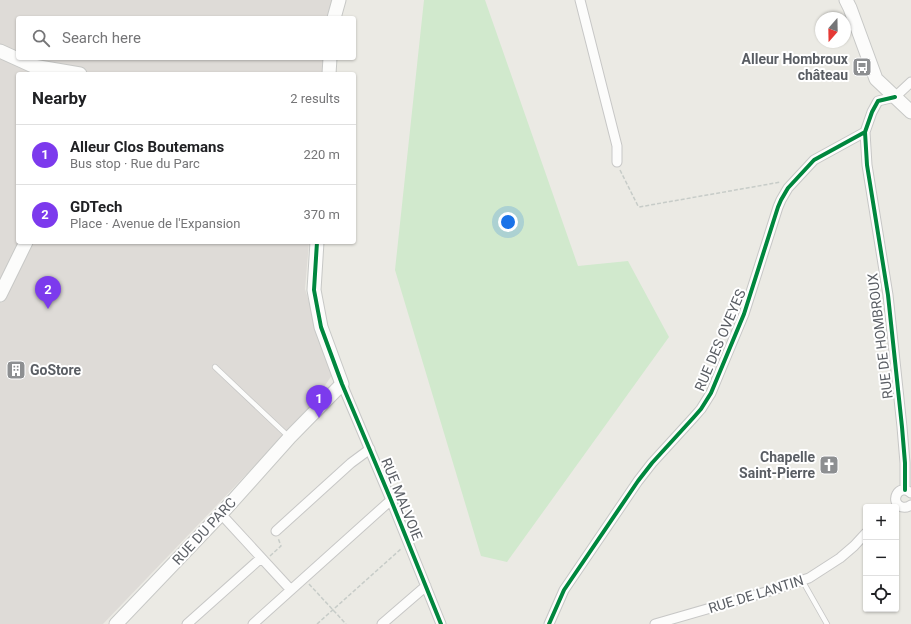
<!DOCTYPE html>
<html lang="en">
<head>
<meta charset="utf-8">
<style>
	:root { --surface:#fff; --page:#f6f6f6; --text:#202124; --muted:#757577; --line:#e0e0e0; --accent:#7c3aed }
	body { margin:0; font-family:Roboto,sans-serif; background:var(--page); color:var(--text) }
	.controls { position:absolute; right:12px; bottom:12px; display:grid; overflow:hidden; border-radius:4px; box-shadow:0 1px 3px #0004 }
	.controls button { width:36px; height:36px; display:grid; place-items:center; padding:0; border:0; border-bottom:1px solid var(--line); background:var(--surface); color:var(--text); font:20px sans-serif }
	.compass { position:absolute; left:815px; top:12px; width:36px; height:36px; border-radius:50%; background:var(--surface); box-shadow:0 1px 3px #0004; rotate:200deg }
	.you { position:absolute; left:508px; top:222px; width:14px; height:14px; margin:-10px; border:3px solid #fff; border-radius:50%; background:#1a73e8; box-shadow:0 0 0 6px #1a73e833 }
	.badge { display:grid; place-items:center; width:26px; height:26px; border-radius:50%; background:var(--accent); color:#fff; font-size:13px; font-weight:700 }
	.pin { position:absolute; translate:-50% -33px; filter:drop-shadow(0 1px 2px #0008) }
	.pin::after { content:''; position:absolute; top:21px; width:14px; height:12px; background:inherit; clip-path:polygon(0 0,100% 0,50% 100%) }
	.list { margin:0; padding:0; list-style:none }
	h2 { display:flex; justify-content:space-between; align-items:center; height:52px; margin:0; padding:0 16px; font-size:17px }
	h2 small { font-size:13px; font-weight:400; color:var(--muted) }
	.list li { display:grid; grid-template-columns:26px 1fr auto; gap:12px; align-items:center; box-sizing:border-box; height:60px; padding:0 16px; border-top:1px solid var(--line) }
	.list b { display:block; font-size:15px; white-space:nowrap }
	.list p { margin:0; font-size:13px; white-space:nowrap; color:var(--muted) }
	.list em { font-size:13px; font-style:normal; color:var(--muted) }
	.icon { flex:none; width:22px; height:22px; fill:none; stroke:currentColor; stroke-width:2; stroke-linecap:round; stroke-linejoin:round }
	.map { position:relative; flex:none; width:911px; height:624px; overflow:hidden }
	.search { position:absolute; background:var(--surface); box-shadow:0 1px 3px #0004; left:16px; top:16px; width:340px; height:44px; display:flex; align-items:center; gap:10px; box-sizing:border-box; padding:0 14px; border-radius:4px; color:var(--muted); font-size:15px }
	.panel { position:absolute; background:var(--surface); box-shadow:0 1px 3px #0004; left:16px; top:72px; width:340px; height:172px; border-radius:4px }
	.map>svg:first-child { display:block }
	.industrial { fill:#dedbd7 }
	.green { fill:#d1e9cd }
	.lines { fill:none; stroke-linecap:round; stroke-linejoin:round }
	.lane-casing { stroke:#c7c7c6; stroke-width:6 }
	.street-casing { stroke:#c7c7c6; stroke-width:11 }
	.secondary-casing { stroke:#c7c8c6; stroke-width:15 }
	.path { stroke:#c7ccc8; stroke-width:1.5; stroke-dasharray:4 2; stroke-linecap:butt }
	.lane { stroke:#fcfcfb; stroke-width:4.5 }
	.street { stroke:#fcfcfb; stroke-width:9 }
	.secondary { stroke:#fcfcfb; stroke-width:13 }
	.cycleway-casing { stroke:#fff; stroke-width:6 }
	.cycleway { stroke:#00873e; stroke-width:4 }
	.labels { text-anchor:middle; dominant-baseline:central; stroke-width:4; stroke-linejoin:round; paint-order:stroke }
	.poi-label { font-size:14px; font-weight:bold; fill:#5a5e64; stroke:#fff; text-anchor:end }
	.street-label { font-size:14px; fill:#5a5e64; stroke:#fff }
</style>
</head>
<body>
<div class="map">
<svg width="911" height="624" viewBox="0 0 911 624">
	<rect width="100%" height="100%" fill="#ebeae4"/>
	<!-- industrial -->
	<path class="industrial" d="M0,0H334L331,18H18V58H325L323,74H18V242H309L305,289L332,375L310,408L103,624H0Z"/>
	<!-- green -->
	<path class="green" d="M424,0H485L578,266L628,261L669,337L507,562L481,556L395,270Z"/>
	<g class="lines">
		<defs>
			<path id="lane" d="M215,367L288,436
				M802,580L827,624"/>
			<path id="street" d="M580,0L617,146V162
				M342,384L391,500L441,624
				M905,490V463L902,427L888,295L867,165L865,132L872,112L878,101L895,97L911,82
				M911,493C898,482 889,503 902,507C906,508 908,507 911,505
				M221,514L291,590
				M276,531L351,463L370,449
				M187,624L261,558
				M253,624L391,500
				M382,624L426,586
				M549,624L564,590L638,481L652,463L694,417L701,409L711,393L744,314L778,207L781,200L788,188L814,160L865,132
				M655,624L773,590L809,578L840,558L854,546L866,533"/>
			<path id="secondary" d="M846,0L850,8L876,79L911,112
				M334,18L339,0
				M0,51L33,66L80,74
				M329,74L330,58
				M0,295L26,242
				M116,624L221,514L290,437L342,384L321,327L314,290L317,242"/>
		</defs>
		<!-- lane casing -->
		<use href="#lane" class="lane-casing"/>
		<!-- street casing -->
		<use href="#street" class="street-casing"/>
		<!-- secondary casing -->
		<use href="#secondary" class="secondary-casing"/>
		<!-- path -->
		<path class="path" d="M620,170L638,206L639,207L781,182
			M270,556L281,546L278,538
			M309,584L346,624
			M317,624L402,548"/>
		<!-- lane -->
		<use href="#lane" class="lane"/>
		<!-- street -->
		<use href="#street" class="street"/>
		<!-- secondary -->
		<use href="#secondary" class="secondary"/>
		<defs>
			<path id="cycleway" d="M895,97L878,101L872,112L865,132L867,165L888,295L902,427L905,463V490
				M317,242L314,290L321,327L342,384L391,500L441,624
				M549,624L564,590L638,481L652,463L694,417L701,409L711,393L744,314L778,207L781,200L788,188L814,160L865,132"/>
		</defs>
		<!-- cycleway casing -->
		<use href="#cycleway" class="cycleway-casing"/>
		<!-- cycleway -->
		<use href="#cycleway" class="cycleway"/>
	</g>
	<!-- icons -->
	<defs>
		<symbol id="bus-square" viewBox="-11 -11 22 22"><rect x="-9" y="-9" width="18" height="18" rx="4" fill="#8d8f91" stroke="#fff"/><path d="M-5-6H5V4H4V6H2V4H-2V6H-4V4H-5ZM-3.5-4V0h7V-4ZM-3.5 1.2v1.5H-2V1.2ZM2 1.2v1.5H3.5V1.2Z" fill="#fff"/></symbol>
		<symbol id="building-square" viewBox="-11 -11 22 22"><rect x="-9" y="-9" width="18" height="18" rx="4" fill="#8d8f91" stroke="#fff"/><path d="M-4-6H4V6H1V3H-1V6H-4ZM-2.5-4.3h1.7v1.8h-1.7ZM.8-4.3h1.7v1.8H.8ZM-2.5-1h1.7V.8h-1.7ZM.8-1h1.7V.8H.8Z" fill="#fff"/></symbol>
		<symbol id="church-square" viewBox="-11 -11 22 22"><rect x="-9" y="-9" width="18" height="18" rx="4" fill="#8d8f91" stroke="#fff"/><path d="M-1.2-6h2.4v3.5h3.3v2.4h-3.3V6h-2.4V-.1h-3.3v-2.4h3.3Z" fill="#fff"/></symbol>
	</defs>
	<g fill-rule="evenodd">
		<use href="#bus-square" x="851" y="56" width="22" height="22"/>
		<use href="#building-square" x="5" y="359" width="22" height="22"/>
		<use href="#church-square" x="818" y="454" width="22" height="22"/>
	</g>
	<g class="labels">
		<!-- poi labels -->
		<g class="poi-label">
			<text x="848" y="59">Alleur Hombroux<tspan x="848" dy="16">château</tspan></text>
			<text x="30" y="370" text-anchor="start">GoStore</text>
			<text x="815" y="457">Chapelle<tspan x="815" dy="16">Saint-Pierre</tspan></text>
		</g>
		<!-- street labels -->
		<g class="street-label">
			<text transform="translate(880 336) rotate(-97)">RUE DE HOMBROUX</text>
			<text transform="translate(720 340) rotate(-67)">RUE DES OVEYES</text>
			<text transform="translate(402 499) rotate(68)">RUE MALVOIE</text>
			<text transform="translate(204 531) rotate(-47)">RUE DU PARC</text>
			<text transform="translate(756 594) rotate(-17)">RUE DE LANTIN</text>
		</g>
	</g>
</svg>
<div class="controls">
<button>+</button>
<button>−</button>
<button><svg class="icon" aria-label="locate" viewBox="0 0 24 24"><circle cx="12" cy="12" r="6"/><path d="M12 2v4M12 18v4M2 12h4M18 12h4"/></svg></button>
</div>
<svg class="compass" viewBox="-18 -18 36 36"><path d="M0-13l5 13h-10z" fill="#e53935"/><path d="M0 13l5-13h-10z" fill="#757577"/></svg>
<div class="you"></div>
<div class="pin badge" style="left:319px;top:418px">1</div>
<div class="pin badge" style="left:48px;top:309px">2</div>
<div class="search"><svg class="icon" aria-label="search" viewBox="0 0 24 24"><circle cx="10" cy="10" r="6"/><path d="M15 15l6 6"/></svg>Search here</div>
<section class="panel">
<h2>Nearby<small>2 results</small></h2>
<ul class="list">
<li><span class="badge">1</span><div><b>Alleur Clos Boutemans</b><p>Bus stop · Rue du Parc</p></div><em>220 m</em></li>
<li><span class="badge">2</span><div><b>GDTech</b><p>Place · Avenue de l'Expansion</p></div><em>370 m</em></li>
</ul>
</section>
</div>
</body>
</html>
